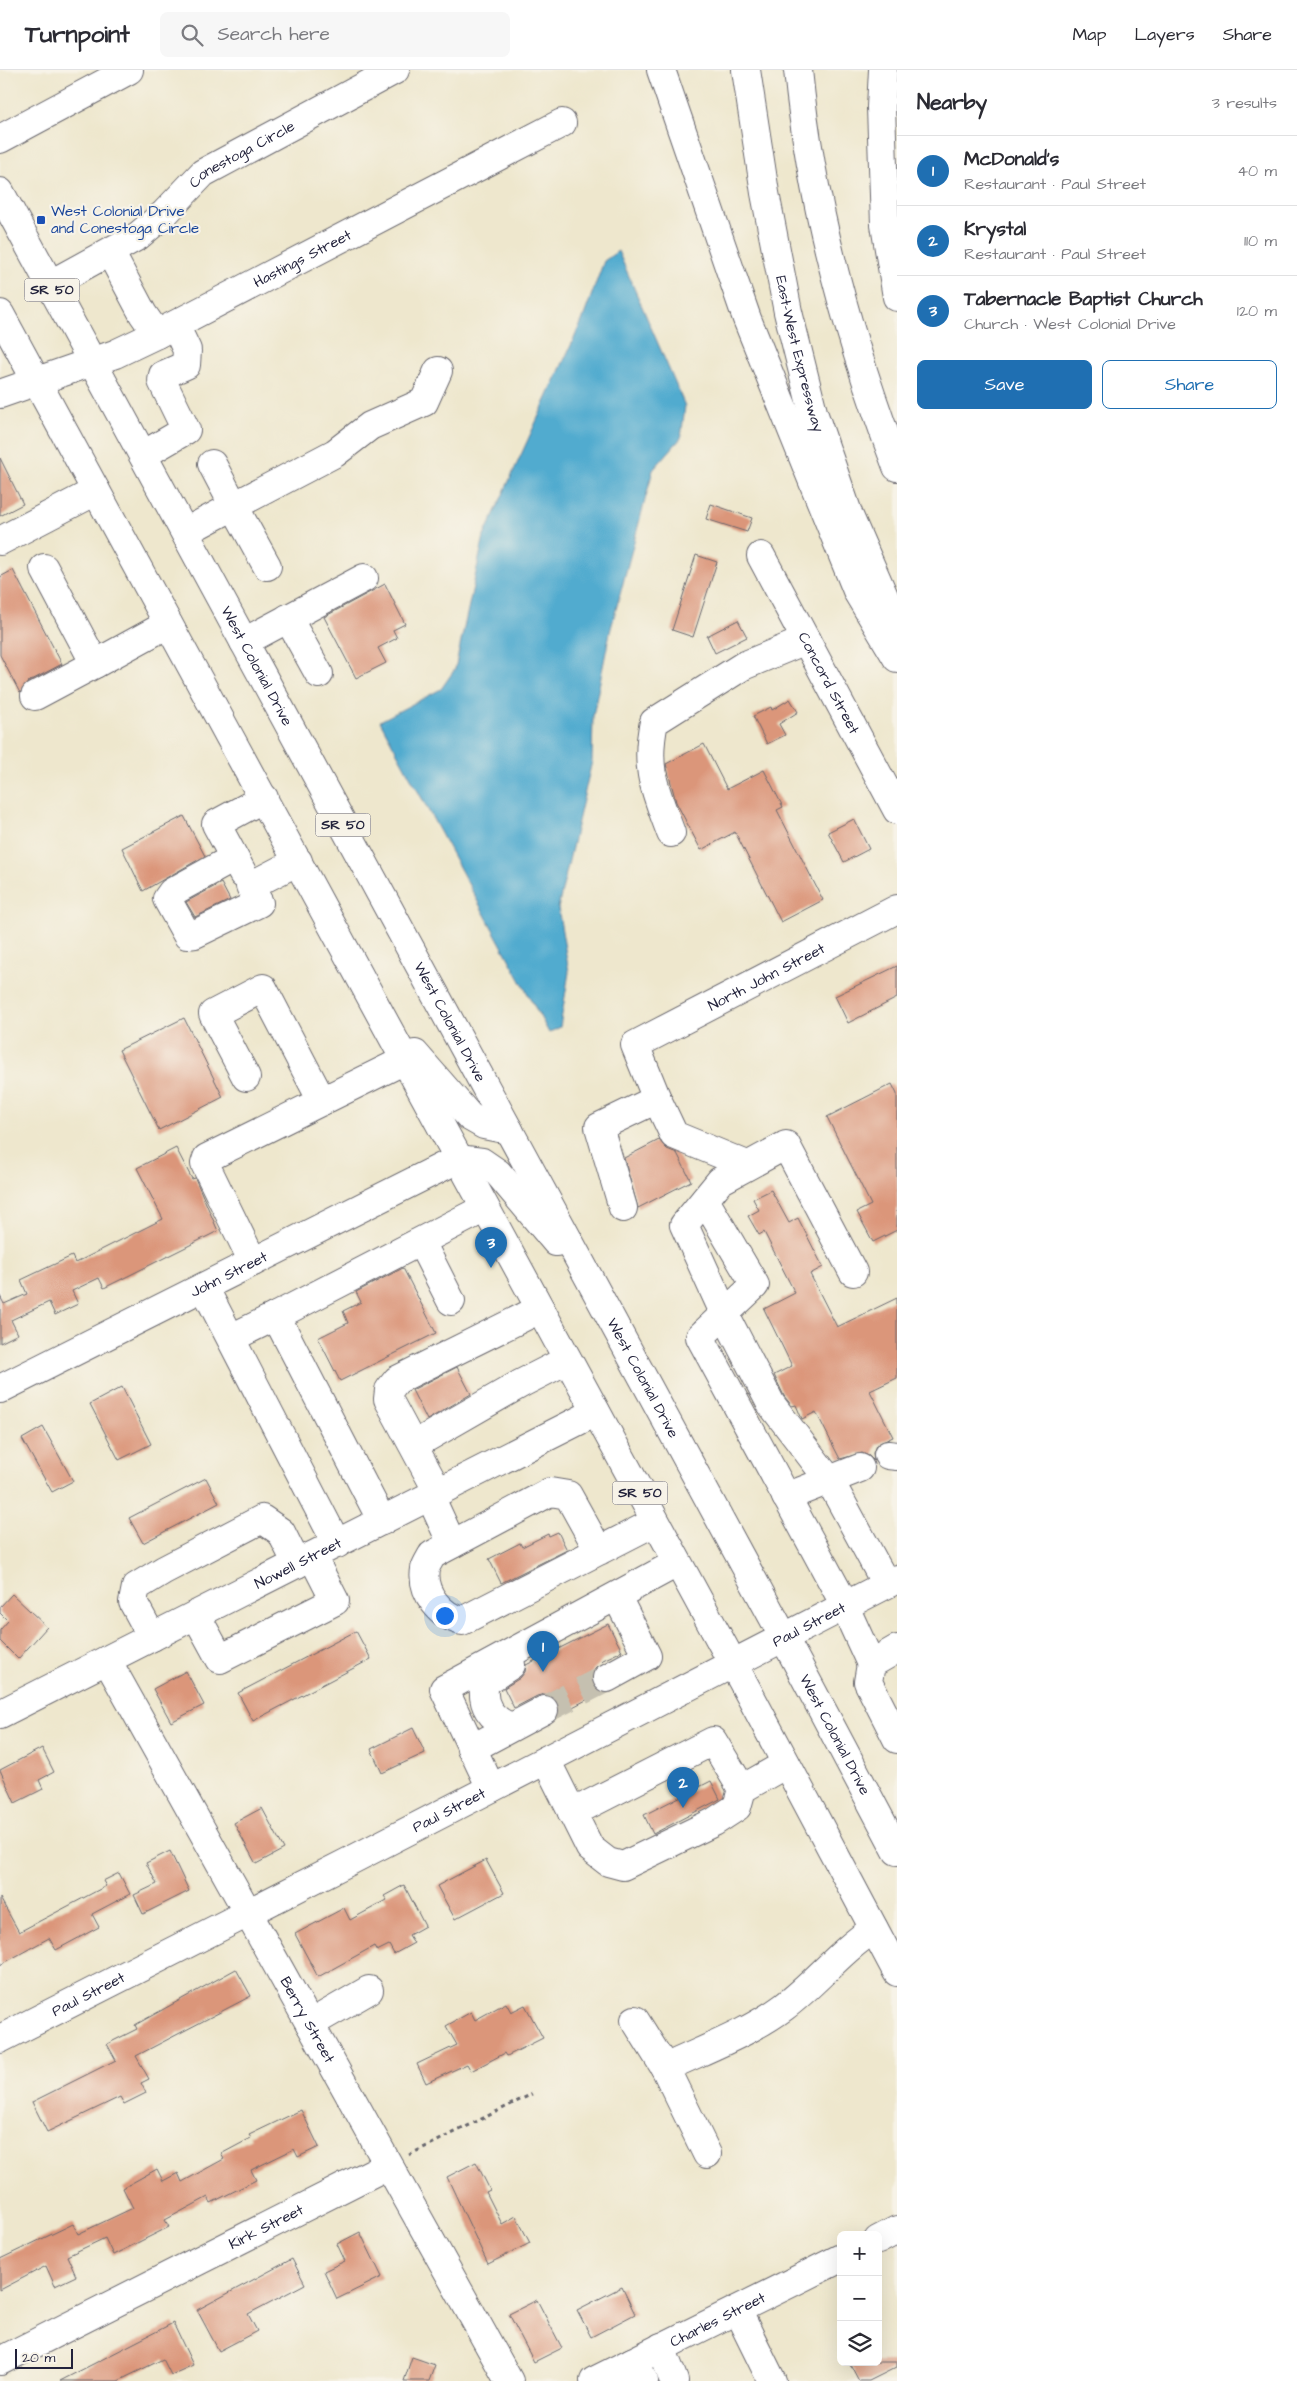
<!DOCTYPE html>
<html lang="en">
<head>
<meta charset="utf-8">
<style>
	:root { --surface:#fff; --page:#f7f7f7; --text:#2b2b33; --muted:#7c7c81; --line:#e1e1e2; --accent:#1f6fb2 }
	body { margin:0; font-family:"Architects Daughter",sans-serif; background:var(--page); color:var(--text) }
	.controls { position:absolute; right:15px; bottom:15px; display:grid; overflow:hidden; border-radius:8px; box-shadow:0 5px 20px #0002 }
	.controls button { width:45px; height:45px; display:grid; place-items:center; padding:0; border:0; border-bottom:1px solid var(--line); background:var(--surface); color:var(--text); font:25px sans-serif }
	.scale { position:absolute; left:15px; bottom:12px; width:58px; box-sizing:border-box; padding-left:5px; border:2px solid #22223b; border-top:0; font-size:14px; line-height:18px; white-space:nowrap; color:#22223b; -webkit-text-stroke:4px #f7f3e8; paint-order:stroke }
	.you { position:absolute; left:444px; top:1545px; width:18px; height:18px; margin:-12px; border:4px solid #fff; border-radius:50%; background:#1a73e8; box-shadow:0 0 0 8px #1a73e833 }
	.badge { display:grid; place-items:center; width:32px; height:32px; border-radius:50%; background:var(--accent); color:#fff; font-size:16px; font-weight:700 }
	.pin { position:absolute; translate:-50% -41px; filter:drop-shadow(0 1px 2px #0008) }
	.pin::after { content:''; position:absolute; top:26px; width:18px; height:15px; background:inherit; clip-path:polygon(0 0,100% 0,50% 100%) }
	.list { margin:0; padding:0; list-style:none }
	h2 { display:flex; justify-content:space-between; align-items:center; height:65px; margin:0; padding:0 20px; font-size:21px }
	h2 small { font-size:16px; font-weight:400; color:var(--muted) }
	.list li { display:grid; grid-template-columns:32px 1fr auto; gap:15px; align-items:center; box-sizing:border-box; height:70px; padding:0 20px; border-top:1px solid var(--line) }
	.list b { display:block; font-size:19px; white-space:nowrap }
	.list p { margin:0; font-size:16px; white-space:nowrap; color:var(--muted) }
	.list em { font-size:16px; font-style:normal; color:var(--muted) }
	.actions { display:flex; gap:10px; padding:15px 20px }
	.actions a { flex:1; padding:11px 0; border:1px solid var(--accent); border-radius:8px; text-align:center; font-size:18px; color:var(--accent) }
	.actions .main { background:var(--accent); color:#fff }
	.icon { flex:none; width:28px; height:28px; fill:none; stroke:currentColor; stroke-width:2; stroke-linecap:round; stroke-linejoin:round }
	.map { position:relative; flex:none; width:897px; height:2311px; overflow:hidden }
	header { display:flex; align-items:center; gap:30px; box-sizing:border-box; height:70px; padding:0 25px; background:var(--surface); border-bottom:1px solid var(--line) }
	header strong { font-size:24px }
	nav { display:flex; gap:28px; margin-inline-start:auto; font-size:18px }
	.search { width:350px; height:45px; background:var(--page); display:flex; align-items:center; gap:12px; box-sizing:border-box; padding:0 18px; border-radius:8px; color:var(--muted); font-size:19px }
	main { display:flex }
	aside { flex:1; background:var(--surface) }
	.map>svg:first-child { display:block }
	.water { fill:#51abcf; stroke:#3a6685 }
	.building { fill:#db967a }
	.lines { fill:none; stroke-linecap:round; stroke-linejoin:round }
	.minor-tunnel { stroke:#c5c0b0; stroke-width:28; stroke-dasharray:28 14; stroke-linecap:butt }
	.minor-casing { stroke:#69676e; stroke-width:30 }
	.highway-casing { stroke:#69676e; stroke-width:30 }
	.path { stroke:#69676e; stroke-width:3; stroke-dasharray:4 4; stroke-linecap:butt }
	.minor { stroke:#fff; stroke-width:28 }
	.highway { stroke:#fff; stroke-width:28 }
	.transit-dot { fill:#1a4fb4; stroke:#f7f3e8; stroke-width:2 }
	.labels { text-anchor:middle; dominant-baseline:central; stroke-width:4.5; stroke-linejoin:round; paint-order:stroke }
	.shield { fill:#f7f3e8; stroke:#62616f; stroke-width:1 }
	.shield-label { font-size:14px; font-weight:bold; fill:#22223b }
	.street-label { font-size:15px; fill:#22223b; stroke:#f7f3e8 }
	.transit-label { font-size:15px; fill:#164399; stroke:#f7f3e8; text-anchor:start }
</style>
</head>
<body>
<header>
<strong>Turnpoint</strong>
<div class="search"><svg class="icon" aria-label="search" viewBox="0 0 24 24"><circle cx="10" cy="10" r="6"/><path d="M15 15l6 6"/></svg>Search here</div>
<nav><a>Map</a><a>Layers</a><a>Share</a></nav>
</header>
<main>
<div class="map">
<svg width="897" height="2311" viewBox="0 0 897 2311">
	<rect width="100%" height="100%" fill="#f7f3e8"/>
	<filter id="ink" filterUnits="userSpaceOnUse"><feTurbulence type="fractalNoise" baseFrequency=".02" numOctaves="2"/><feDisplacementMap in="SourceGraphic" scale="10" xChannelSelector="R" yChannelSelector="G"/><feConvolveMatrix kernelMatrix="1 2 1 2 8 2 1 2 1" color-interpolation-filters="sRGB"/></filter>
	<filter id="wash" filterUnits="userSpaceOnUse"><feTurbulence type="fractalNoise" baseFrequency=".0096" numOctaves="4" result="noise"/><feDisplacementMap in="SourceGraphic" scale="20" xChannelSelector="R" yChannelSelector="G"/><feGaussianBlur stdDeviation="1.12" result="paint"/><feColorMatrix in="noise" values="0 0 0 0 0 0 0 0 0 0 0 0 0 0 0 0 0 1.4 0 .05"/><feComposite in="paint" operator="in"/></filter>
	<g filter="url(#wash)">
		<rect width="100%" height="100%" fill="#eee7cd"/>
		<!-- water -->
		<path class="water" d="M618,181L685,336L681,368L653,400L610,562L593,646L592,691L558,838L569,902L560,957L549,963L380,651L441,619L455,599L484,466L582,251L604,191Z"/>
		<g id="blocks">
			<!-- building -->
			<path class="building" d="M0,388L23,434L0,446Z
				M711,434L752,448L747,462L706,449Z
				M696,485L717,492L693,567L672,560Z
				M13,500L62,594L28,612L20,623L0,585V507Z
				M385,514L405,554L393,560L397,568L378,578L386,593L356,608L324,547Z
				M738,550L747,567L715,583L707,566Z
				M790,629L798,642L779,654L785,665L767,674L753,646L771,637L772,640Z
				M704,674L727,719L764,700L783,737L777,740L823,830L781,852L735,762L701,780L676,732L666,694Z
				M184,746L205,786L143,821L122,778Z
				M854,749L869,779L844,792L828,762Z
				M221,813L230,830L195,847L186,832Z
				M897,896V928L848,953L835,926Z
				M184,948L223,1027L159,1060L119,980Z
				M892,1014L897,1024V1160L873,1172L857,1142L871,1135L827,1047Z
				M659,1070L667,1079L677,1083L691,1111L638,1138L624,1088Z
				M176,1078L192,1109L195,1108L218,1161L104,1218L99,1208L72,1221L78,1234L55,1245L49,1232L11,1250L18,1264L0,1273V1226L4,1234L27,1224L21,1210L72,1186L75,1193L163,1149L137,1098Z
				M771,1120L789,1153L798,1148L823,1197L810,1204L837,1257L897,1228V1308L870,1321L893,1367L876,1375L873,1383L874,1391L869,1386L862,1383L840,1389L816,1342L802,1349L796,1335L792,1336L784,1326L774,1305L792,1296L764,1239L795,1223L764,1162L759,1165L748,1146L759,1140L753,1129Z
				M403,1198L436,1263L340,1311L318,1268L348,1253L343,1241L361,1232L356,1222Z
				M457,1297L471,1324L427,1350L412,1320Z
				M122,1317L151,1374L119,1390L90,1334Z
				M43,1357L73,1411L52,1422L22,1369Z
				M206,1408L219,1433L143,1473L129,1448Z
				M558,1462L567,1480L501,1513L489,1489L520,1473L522,1477L548,1464L549,1466Z
				M12,1524L47,1557L18,1589L0,1571V1560L8,1551L0,1543V1537Z
				M608,1554L622,1581L603,1590L593,1600L591,1607L593,1615L602,1622L559,1644L558,1632L553,1627L545,1624L537,1626L514,1638L504,1618L520,1608L525,1602L526,1595Z
				M356,1561L371,1589L253,1651L238,1623Z
				M186,1601L204,1635L171,1652L153,1619Z
				M413,1658L425,1683L382,1703L371,1679Z
				M42,1678L54,1702L39,1710L43,1719L15,1733L0,1700Z
				M711,1711L720,1729L653,1764L644,1745Z
				M262,1738L284,1779L256,1794L234,1753Z
				M170,1781L189,1821L143,1844L134,1825L157,1814L146,1793Z
				M486,1790L504,1823L455,1849L437,1816Z
				M119,1803L130,1824L92,1844L99,1857L56,1880L49,1868L0,1895V1828L19,1862L106,1816L103,1811Z
				M404,1815L425,1856L409,1865L414,1873L394,1884L389,1875L377,1881L374,1876L318,1907L295,1864L344,1838L350,1850L387,1830L384,1826Z
				M236,1899L251,1926L136,1986L149,2009L141,2013L146,2023L124,2034L120,2027L47,2062L32,2032L116,1990L107,1974L137,1959L135,1955Z
				M506,1933L511,1942L525,1935L543,1968L507,1986L505,1983L471,2001L467,1994L426,2013L417,1994L457,1975L446,1956L471,1942L475,1950Z
				M301,2040L319,2077L298,2087L294,2079L251,2100L256,2110L211,2133L208,2127L165,2150L169,2157L113,2185L105,2168L67,2186L76,2206L55,2216L46,2196L0,2220V2189L73,2154L78,2164L133,2138L123,2118L157,2099L163,2111L178,2103L182,2112L224,2089L221,2084L251,2068L249,2065Z
				M476,2092L490,2120L486,2122L502,2154L516,2146L530,2173L488,2194L447,2107Z
				M360,2162L382,2207L337,2229L324,2201L345,2191L337,2174Z
				M292,2189L305,2214L248,2244L257,2261L219,2281L197,2240Z
				M622,2217L635,2244L591,2267L577,2240Z
				M537,2230L562,2278L534,2292L509,2244Z
				M173,2253L193,2295L171,2305L163,2289L118,2311H60Z
				M412,2287L435,2295L429,2311H404Z
				M849,2292H897V2297L869,2311H859Z"/>
		</g>
	</g>
	<g filter="url(#ink)">
		<use href="#blocks" fill-opacity="0" stroke="#69676e" stroke-width="1"/>
		<g class="lines">
			<!-- minor-tunnel -->
			<path class="minor-tunnel" d="M544,1640L607,1608"/>
			<defs>
				<g id="minor">
					<path d="M0,69L129,0"/>
					<path d="M110,182L143,244L157,264"/>
					<path id="s1" d="M49,215L138,166L164,144L203,103L395,0"/>
					<path id="s2" d="M0,324L115,284L157,264L562,53"/>
					<path d="M143,385L186,360L162,311L163,305L186,295L187,280L175,255"/>
					<path d="M212,394L234,436L335,383L370,356L424,332L438,301"/>
					<path d="M185,462L234,436L267,496"/>
					<path d="M0,471L96,421"/>
					<path id="s3" d="M761,486L897,740"/>
					<path d="M44,498L95,594L168,554"/>
					<path d="M288,548L319,604"/>
					<path d="M244,572L364,508"/>
					<path d="M35,626L95,594"/>
					<path d="M671,763C655,720 644,698 654,652L743,596L806,570"/>
					<path d="M234,788L172,822L167,829L187,865L195,864L259,833L250,816L298,791"/>
					<path d="M243,804L216,754L264,728"/>
					<path d="M246,1007L213,944L263,918L322,1031"/>
					<path id="s4" d="M747,1095L674,1065L657,1029L635,975L897,839"/>
					<path d="M705,1130L755,1215L700,1267L839,1524L871,1594"/>
					<path d="M623,1138L599,1057L657,1029"/>
					<path d="M421,1172L451,1231"/>
					<path d="M253,1192L205,1094L207,1088L405,990"/>
					<path d="M853,1202L786,1075L720,1111L684,1155L725,1245L771,1334L830,1411L886,1514"/>
					<path d="M204,1217L337,1474"/>
					<path d="M276,1246L485,1138"/>
					<path d="M231,1268L276,1246L382,1451"/>
					<path id="s5" d="M0,1319L458,1089"/>
					<path d="M414,1375L522,1313L567,1290"/>
					<path d="M888,1385L897,1386"/>
					<path d="M438,1422L388,1329L389,1320L397,1310L540,1239"/>
					<path d="M430,1426L452,1474"/>
					<path d="M786,1427L860,1398"/>
					<path d="M599,1481L568,1425L550,1422L432,1485C430,1489 426,1495 425,1499C421,1523 441,1546 462,1551L655,1452"/>
					<path d="M196,1545L220,1589L335,1531L312,1486"/>
					<path d="M152,1567L133,1532L136,1517L164,1500L262,1449L281,1462L297,1494"/>
					<path d="M897,1579L871,1594L868,1612L897,1669"/>
					<path id="s6" d="M107,1590L509,2311"/>
					<path d="M511,1595L485,1612C480,1635 491,1649 511,1657"/>
					<path d="M607,1608L647,1586L617,1527"/>
					<path id="s7" d="M0,1644L596,1342"/>
					<path d="M471,1679L544,1640"/>
					<path d="M546,1690L590,1778L608,1792L623,1796L714,1752L737,1737L742,1719L786,1694"/>
					<path d="M491,1718L444,1619L677,1493"/>
					<path d="M572,1743L713,1671L742,1719"/>
					<path d="M635,1950L665,1998"/>
					<path d="M310,1954L369,1920"/>
					<path id="s8" d="M0,1969L346,1793L897,1509"/>
					<path d="M707,2084L665,1998C705,1979 749,1963 784,1937C816,1913 840,1881 874,1859"/>
					<path d="M878,2170L897,2160"/>
					<path d="M737,2240L772,2311"/>
					<path d="M661,2277L674,2311"/>
					<path id="s9" d="M0,2291L388,2095"/>
					<path d="M632,2292L644,2311"/>
					<path id="s10" d="M594,2311L841,2188"/>
				</g>
				<g id="highway">
					<path d="M661,0L747,249L858,523L897,588"/>
					<path id="s11" d="M746,0L765,123L788,242L813,342L849,446L897,556"/>
					<path d="M798,0C811,135 849,271 897,397"/>
					<path d="M883,0L881,37L885,155L897,227"/>
					<path id="s12" d="M0,122L775,1551L897,1781"/>
					<path d="M0,244L744,1614L897,1902"/>
					<path d="M415,984L470,1047L484,1055L509,1060"/>
					<path d="M458,1089L482,1092L498,1103L556,1172"/>
				</g>
			</defs>
			<!-- minor casing -->
			<use href="#minor" class="minor-casing"/>
			<!-- highway casing -->
			<use href="#highway" class="highway-casing"/>
			<!-- path -->
			<path class="path" d="M409,2085L532,2024"/>
			<!-- minor -->
			<use href="#minor" class="minor"/>
			<!-- highway -->
			<use href="#highway" class="highway"/>
		</g>
	</g>
	<!-- markers -->
	<rect class="transit-dot" x="36" y="145" width="10" height="10" rx="2.5"/>
	<g class="labels">
		<!-- shield labels -->
		<g class="shield">
			<rect x="24.5" y="208.5" width="55" height="23" rx="4"/>
			<rect x="315.5" y="743.5" width="55" height="23" rx="4"/>
			<rect x="612.5" y="1411.5" width="55" height="23" rx="4"/>
		</g>
		<g class="shield-label">
			<text x="52" y="220">SR 50</text>
			<text x="343" y="755">SR 50</text>
			<text x="640" y="1423">SR 50</text>
		</g>
		<!-- street labels -->
		<g class="street-label">
			<text stroke="none"><textPath href="#s1" startOffset="235">Conestoga Circle</textPath></text>
			<text stroke="none"><textPath href="#s2" startOffset="332">Hastings Street</textPath></text>
			<text stroke="none"><textPath href="#s11" startOffset="289">East-West Expressway</textPath></text>
			<text stroke="none"><textPath href="#s12" startOffset="539">West Colonial Drive</textPath></text>
			<text stroke="none"><textPath href="#s3" startOffset="144">Concord Street</textPath></text>
			<text stroke="none"><textPath href="#s4" startOffset="325">North John Street</textPath></text>
			<text stroke="none"><textPath href="#s12" startOffset="944">West Colonial Drive</textPath></text>
			<text stroke="none"><textPath href="#s5" startOffset="256">John Street</textPath></text>
			<text stroke="none"><textPath href="#s12" startOffset="1349">West Colonial Drive</textPath></text>
			<text stroke="none"><textPath href="#s7" startOffset="334">Nowell Street</textPath></text>
			<text stroke="none"><textPath href="#s8" startOffset="909">Paul Street</textPath></text>
			<text stroke="none"><textPath href="#s12" startOffset="1754">West Colonial Drive</textPath></text>
			<text stroke="none"><textPath href="#s8" startOffset="504">Paul Street</textPath></text>
			<text stroke="none"><textPath href="#s8" startOffset="99">Paul Street</textPath></text>
			<text stroke="none"><textPath href="#s6" startOffset="412">Berry Street</textPath></text>
			<text stroke="none"><textPath href="#s9" startOffset="298">Kirk Street</textPath></text>
			<text stroke="none"><textPath href="#s10" startOffset="138">Charles Street</textPath></text>
		</g>
		<!-- transit labels -->
		<g class="transit-label">
			<text x="51" y="141">West Colonial Drive<tspan x="51" dy="17">and Conestoga Circle</tspan></text>
		</g>
	</g>
</svg>
<div class="controls">
<button>+</button>
<button>−</button>
<button><svg class="icon" aria-label="layers" viewBox="0 0 24 24"><path d="M12 4l9 5-9 5-9-5zM3 14l9 5 9-5"/></svg></button>
</div>
<div class="scale">20 m</div>
<div class="you"></div>
<div class="pin badge" style="left:543px;top:1602px">1</div>
<div class="pin badge" style="left:683px;top:1738px">2</div>
<div class="pin badge" style="left:491px;top:1198px">3</div>
</div>
<aside>
<h2>Nearby<small>3 results</small></h2>
<ul class="list">
<li><span class="badge">1</span><div><b>McDonald's</b><p>Restaurant · Paul Street</p></div><em>40 m</em></li>
<li><span class="badge">2</span><div><b>Krystal</b><p>Restaurant · Paul Street</p></div><em>110 m</em></li>
<li><span class="badge">3</span><div><b>Tabernacle Baptist Church</b><p>Church · West Colonial Drive</p></div><em>120 m</em></li>
</ul>
<div class="actions"><a class="main">Save</a><a>Share</a></div>
</aside>
</main>
</body>
</html>
